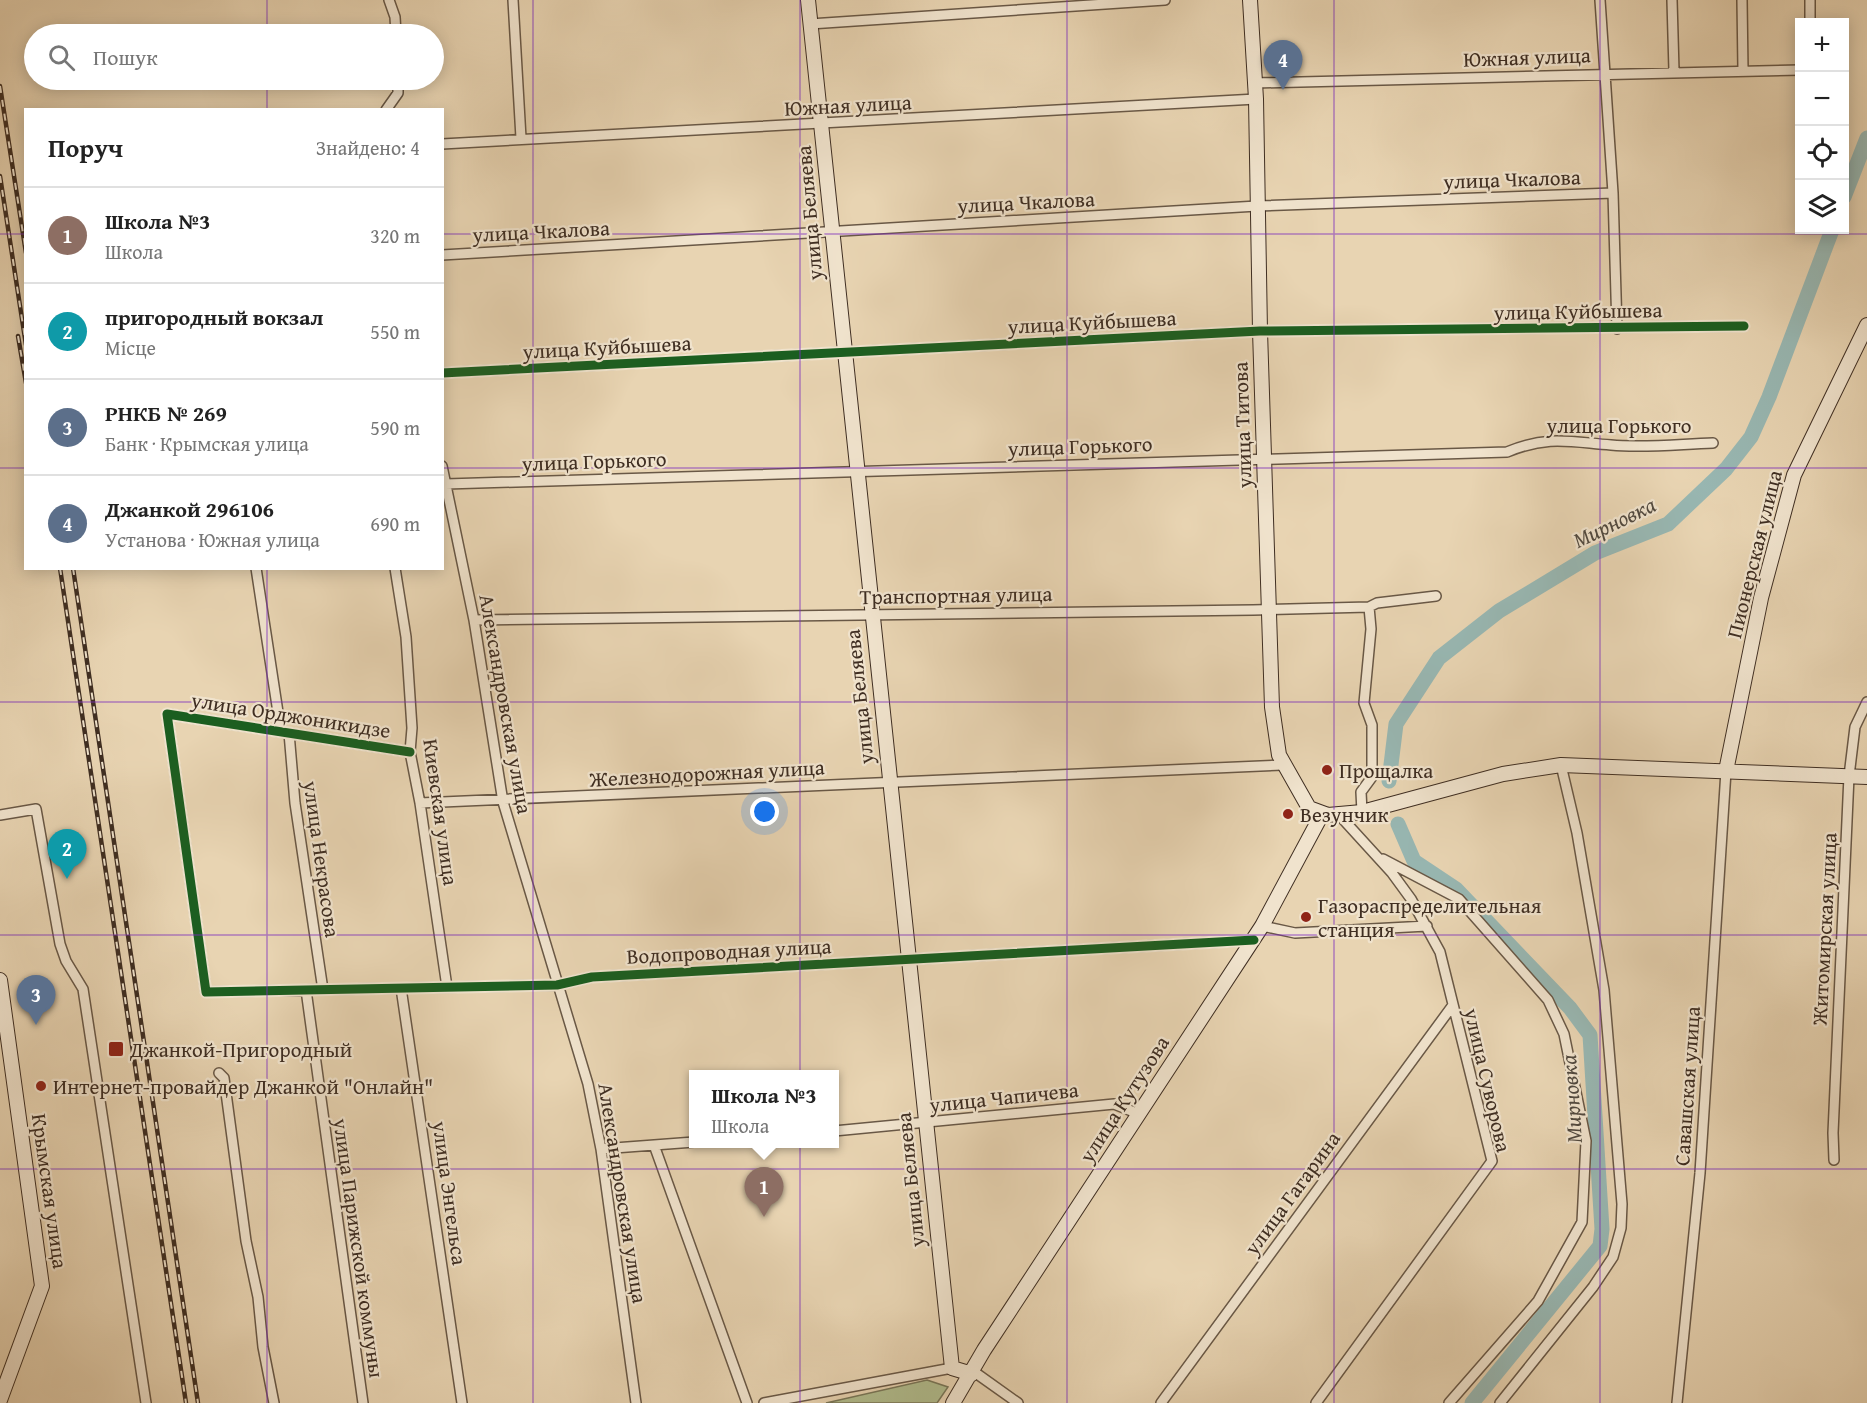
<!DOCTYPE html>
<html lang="uk">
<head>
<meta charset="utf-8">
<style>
	:root { --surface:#fff; --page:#f2f2f2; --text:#222; --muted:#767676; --line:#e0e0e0; --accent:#8f2418 }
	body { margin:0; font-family:"Gentium Book Plus",serif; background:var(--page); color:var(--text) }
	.controls { position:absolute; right:18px; top:18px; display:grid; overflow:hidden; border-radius:0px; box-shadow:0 3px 15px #0003 }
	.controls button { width:54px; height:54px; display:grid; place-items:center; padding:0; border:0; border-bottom:2px solid var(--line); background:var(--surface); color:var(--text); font:30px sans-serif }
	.you { position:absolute; left:765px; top:812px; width:21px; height:21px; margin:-15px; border:4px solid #fff; border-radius:50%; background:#1a73e8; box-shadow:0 0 0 9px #1a73e833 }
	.badge { display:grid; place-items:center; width:39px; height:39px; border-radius:50%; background:var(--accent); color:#fff; font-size:20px; font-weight:700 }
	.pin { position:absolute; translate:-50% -50px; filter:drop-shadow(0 2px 3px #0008) }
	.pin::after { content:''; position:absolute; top:32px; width:21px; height:18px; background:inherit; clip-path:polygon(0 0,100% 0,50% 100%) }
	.popup { position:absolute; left:689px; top:1070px; width:150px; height:78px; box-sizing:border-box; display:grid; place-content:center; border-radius:0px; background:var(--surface); filter:drop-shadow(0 2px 4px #0005); font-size:20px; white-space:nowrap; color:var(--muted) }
	.popup b { font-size:22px; color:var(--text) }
	.popup::after { content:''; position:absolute; left:50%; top:100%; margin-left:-12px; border:12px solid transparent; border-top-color:var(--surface) }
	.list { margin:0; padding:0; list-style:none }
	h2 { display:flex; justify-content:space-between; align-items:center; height:78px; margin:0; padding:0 24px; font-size:26px }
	h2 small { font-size:20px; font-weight:400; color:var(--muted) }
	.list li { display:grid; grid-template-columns:39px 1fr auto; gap:18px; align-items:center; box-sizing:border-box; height:96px; padding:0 24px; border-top:2px solid var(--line) }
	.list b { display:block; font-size:22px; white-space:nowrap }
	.list p { margin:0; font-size:20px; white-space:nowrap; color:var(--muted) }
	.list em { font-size:20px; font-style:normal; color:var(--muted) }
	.icon { flex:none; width:33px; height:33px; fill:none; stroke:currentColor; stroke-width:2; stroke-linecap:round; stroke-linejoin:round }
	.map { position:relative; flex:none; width:1867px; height:1403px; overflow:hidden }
	.search { position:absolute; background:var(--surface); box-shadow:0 3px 15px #0003; left:24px; top:24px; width:420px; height:66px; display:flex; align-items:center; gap:15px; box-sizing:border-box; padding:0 21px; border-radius:33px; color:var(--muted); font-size:22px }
	.panel { position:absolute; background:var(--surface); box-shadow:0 3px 15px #0003; left:24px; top:108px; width:420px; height:462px; border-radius:0px }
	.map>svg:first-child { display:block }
	.green { fill:#b1be8f; stroke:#787658; stroke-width:1.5 }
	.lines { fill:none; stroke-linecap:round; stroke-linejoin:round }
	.river { stroke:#98b7b2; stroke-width:15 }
	.street-casing { stroke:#695846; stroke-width:12 }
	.secondary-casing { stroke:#3f2e22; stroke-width:16 }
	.street { stroke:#f0e3cd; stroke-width:9 }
	.secondary { stroke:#f0e3cd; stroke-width:14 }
	.rail-casing { stroke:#3f2e22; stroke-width:4.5 }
	.rail { stroke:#f0e3cd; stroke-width:2; stroke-dasharray:7; stroke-linecap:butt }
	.cycleway-casing { stroke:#f0e3cd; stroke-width:13 }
	.cycleway { stroke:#1b5e20; stroke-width:9 }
	.grid { fill:none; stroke:#7b2cbf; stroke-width:1.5; stroke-opacity:0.55 }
	.poi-dot { fill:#8f2418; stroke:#f0e3cd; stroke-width:2 }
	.labels { text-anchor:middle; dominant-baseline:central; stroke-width:4.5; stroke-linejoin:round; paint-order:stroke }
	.street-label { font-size:21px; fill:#3f2e22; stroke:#f0e3cd }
	.poi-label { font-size:21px; fill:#3f2e22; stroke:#f0e3cd; text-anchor:start }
	.water-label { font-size:22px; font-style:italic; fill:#51493f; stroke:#f0e3cd }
</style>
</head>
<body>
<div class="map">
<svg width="1867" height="1403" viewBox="0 0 1867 1403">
	<rect width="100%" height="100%" fill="#e8d4b2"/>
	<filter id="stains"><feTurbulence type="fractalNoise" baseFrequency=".00333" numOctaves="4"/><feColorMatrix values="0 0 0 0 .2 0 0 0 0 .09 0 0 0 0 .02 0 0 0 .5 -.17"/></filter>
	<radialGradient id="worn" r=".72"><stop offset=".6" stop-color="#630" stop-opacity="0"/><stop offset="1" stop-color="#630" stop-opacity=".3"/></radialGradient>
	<!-- green -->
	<path class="green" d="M927,1380L948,1387L937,1403H826Z"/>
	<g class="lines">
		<!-- river -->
		<path class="river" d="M1844,197L1867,138
			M1389,781L1396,724L1439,658L1499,611L1595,553L1668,524L1726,469L1751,437L1769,397L1832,230
			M1398,824L1414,861L1456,889L1570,1008L1590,1035L1602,1229L1600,1246L1472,1403"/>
		<defs>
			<path id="street" d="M389,0L395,17L396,34
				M513,0L521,138
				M1600,0L1613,193L1617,329
				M1672,0L1674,71
				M1742,0L1743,70
				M1810,22V0
				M810,24L1165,0
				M1255,83L1800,70
				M386,110L398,93V80
				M442,144L1256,99
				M442,255L1257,206L1613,193
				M442,373L1260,331L1744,326
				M442,466L474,620L503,802L588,1084L601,1149L636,1403
				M446,484L1507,452C1548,435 1570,442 1611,445C1645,448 1680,444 1713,443
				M256,568L281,732
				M395,568L406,637L412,728L410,752L420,803L447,987
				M474,620L1253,610L1369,607L1377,603L1436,596
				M289,733L295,803L323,990
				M410,752L167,714L206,992L557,985L592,977L1254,940
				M420,803L1282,765
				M1362,812L1361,792L1372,777V725L1364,703L1371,629L1369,607
				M0,815L36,809L60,944L66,961L83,989L146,1403
				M1383,859L1459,899L1548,1000L1564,1034L1586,1141L1582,1222L1538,1301L1449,1403
				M1262,926L1295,933L1427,926
				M401,988L462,1403
				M306,990L363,1403
				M219,1073L224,1078L246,1241L258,1297L263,1347L274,1403
				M834,1131L1114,1104L1139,1114
				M654,1145L747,1403
				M601,1149L694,1142
				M1834,1160L1833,1133L1849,776L1855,727L1867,702
				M973,1371L1018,1403
				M764,1403L952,1368
				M1161,1403L1453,1005
				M1316,1403L1492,1161L1440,952L1411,899L1392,873L1340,816
				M1500,1403L1593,1287L1613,1257L1621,1228L1622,1204L1604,990L1577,833L1561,765
				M1677,1403L1700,1173L1726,771"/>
			<path id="secondary" d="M808,0L952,1368L972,1374
				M1250,0L1256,99L1260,331L1272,707L1279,755L1309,808L1328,815L1362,812L1503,774L1561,765L1867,777
				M1726,771L1761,598L1794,475L1867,325
				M0,980L42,1286L0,1400
				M953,1403L984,1350L1262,926L1322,814"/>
		</defs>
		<!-- street casing -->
		<use href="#street" class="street-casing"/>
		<!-- secondary casing -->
		<use href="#secondary" class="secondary-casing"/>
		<!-- street -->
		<use href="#street" class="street"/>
		<!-- secondary -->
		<use href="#secondary" class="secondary"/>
		<defs>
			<path id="rail" d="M0,86L26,253
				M0,176L26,345
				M18,336L26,383
				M60,568L186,1403
				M73,568L198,1403"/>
		</defs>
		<!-- rail casing -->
		<use href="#rail" class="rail-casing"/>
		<!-- rail -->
		<use href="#rail" class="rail"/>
		<defs>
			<path id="cycleway" d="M442,373L1260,331L1744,326
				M410,752L167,714L206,992L557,985L592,977L1254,940"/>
		</defs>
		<!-- cycleway casing -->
		<use href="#cycleway" class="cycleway-casing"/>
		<!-- cycleway -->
		<use href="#cycleway" class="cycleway"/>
	</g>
	<!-- grid -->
	<path class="grid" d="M267,0V34M533,0V1403M800,0V1403M1067,0V1403M1334,0V1403M1600,0V1403M267,80V110M0,234H26M442,234H1867M0,468H26M442,468H1867M267,568V1403M0,702H1867M0,935H1867M0,1169H1867"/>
	<!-- markers -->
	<g class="poi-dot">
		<circle cx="1327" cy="770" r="6"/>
		<circle cx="1288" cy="814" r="6"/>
		<circle cx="1306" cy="917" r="6"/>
		<rect x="108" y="1041" width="16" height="16" rx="3"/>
		<circle cx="41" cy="1086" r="6"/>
	</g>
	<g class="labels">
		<!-- street labels -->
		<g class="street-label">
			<text transform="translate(1527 57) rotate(-2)">Южная улица</text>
			<text transform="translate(848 105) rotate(-3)">Южная улица</text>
			<text transform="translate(1512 179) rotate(-2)">улица Чкалова</text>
			<text transform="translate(1026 202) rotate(-3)">улица Чкалова</text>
			<text transform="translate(809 213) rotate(-95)">улица Беляева</text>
			<text transform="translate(541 231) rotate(-3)">улица Чкалова</text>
			<text transform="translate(1578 311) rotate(-1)">улица Куйбышева</text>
			<text transform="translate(1092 322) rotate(-3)">улица Куйбышева</text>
			<text transform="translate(607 347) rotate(-3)">улица Куйбышева</text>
			<text transform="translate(1242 425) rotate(-92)">улица Титова</text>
			<text x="1619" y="425">улица Горького</text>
			<text transform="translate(1080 446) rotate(-2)">улица Горького</text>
			<text transform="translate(594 461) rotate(-2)">улица Горького</text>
			<text transform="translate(1754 554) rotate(-76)">Пионерская улица</text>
			<text transform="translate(956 595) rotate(-1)">Транспортная улица</text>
			<text transform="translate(859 697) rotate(-96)">улица Беляева</text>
			<text transform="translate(506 704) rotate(80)">Александровская улица</text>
			<text transform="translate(291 715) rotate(9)">улица Орджоникидзе</text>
			<text transform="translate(707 773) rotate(-3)">Железнодорожная улица</text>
			<text transform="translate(441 812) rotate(82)">Киевская улица</text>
			<text transform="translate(322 859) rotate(82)">улица Некрасова</text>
			<text transform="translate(1824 929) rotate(-87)">Житомирская улица</text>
			<text transform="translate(729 951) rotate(-3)">Водопроводная улица</text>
			<text transform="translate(1488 1080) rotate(77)">улица Суворова</text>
			<text transform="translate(1687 1086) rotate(-86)">Савашская улица</text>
			<text transform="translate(1004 1097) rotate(-6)">улица Чапичева</text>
			<text transform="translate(1124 1099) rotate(-57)">улица Кутузова</text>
			<text transform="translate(910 1180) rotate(-96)">улица Беляева</text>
			<text transform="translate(50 1191) rotate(82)">Крымская улица</text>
			<text transform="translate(450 1193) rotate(82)">улица Энгельса</text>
			<text transform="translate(623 1193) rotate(81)">Александровская улица</text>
			<text transform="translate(1292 1193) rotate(-54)">улица Гагарина</text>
			<text transform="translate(359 1248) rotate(82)">улица Парижской коммуны</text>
		</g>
		<!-- poi labels -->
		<g class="poi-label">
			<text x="1339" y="770">Прощалка</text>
			<text x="1300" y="814">Везунчик</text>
			<text x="1318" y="905">Газораспределительная<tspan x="1318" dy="24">станция</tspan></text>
			<text x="130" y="1049">Джанкой-Пригородный</text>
			<text x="53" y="1086">Интернет-провайдер Джанкой "Онлайн"</text>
		</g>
		<!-- water labels -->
		<g class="water-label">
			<text transform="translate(1614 522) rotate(-26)">Мирновка</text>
			<text transform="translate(1571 1099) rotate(-94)">Мирновка</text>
		</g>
	</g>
	<rect width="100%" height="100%" filter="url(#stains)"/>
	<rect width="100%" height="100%" fill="url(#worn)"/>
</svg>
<div class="controls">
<button>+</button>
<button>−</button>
<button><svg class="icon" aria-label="locate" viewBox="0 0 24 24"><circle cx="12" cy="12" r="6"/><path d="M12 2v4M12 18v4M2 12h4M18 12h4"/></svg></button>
<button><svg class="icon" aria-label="layers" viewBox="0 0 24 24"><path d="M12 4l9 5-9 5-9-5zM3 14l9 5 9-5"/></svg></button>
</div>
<div class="you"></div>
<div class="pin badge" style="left:764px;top:1217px;background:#8d6e63">1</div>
<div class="popup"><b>Школа №3</b>Школа</div>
<div class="pin badge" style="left:67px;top:879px;background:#0f9aa8">2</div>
<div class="pin badge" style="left:36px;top:1025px;background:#5c6f8a">3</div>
<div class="pin badge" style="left:1283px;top:90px;background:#5c6f8a">4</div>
<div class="search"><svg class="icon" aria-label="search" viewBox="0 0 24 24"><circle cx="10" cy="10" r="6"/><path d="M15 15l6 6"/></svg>Пошук</div>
<section class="panel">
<h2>Поруч<small>Знайдено: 4</small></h2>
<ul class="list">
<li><span class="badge" style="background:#8d6e63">1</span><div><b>Школа №3</b><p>Школа</p></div><em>320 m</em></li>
<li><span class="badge" style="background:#0f9aa8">2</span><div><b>пригородный вокзал</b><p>Місце</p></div><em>550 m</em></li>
<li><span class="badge" style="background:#5c6f8a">3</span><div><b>РНКБ № 269</b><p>Банк · Крымская улица</p></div><em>590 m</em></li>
<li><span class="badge" style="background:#5c6f8a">4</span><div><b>Джанкой 296106</b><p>Установа · Южная улица</p></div><em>690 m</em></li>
</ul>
</section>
</div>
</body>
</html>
